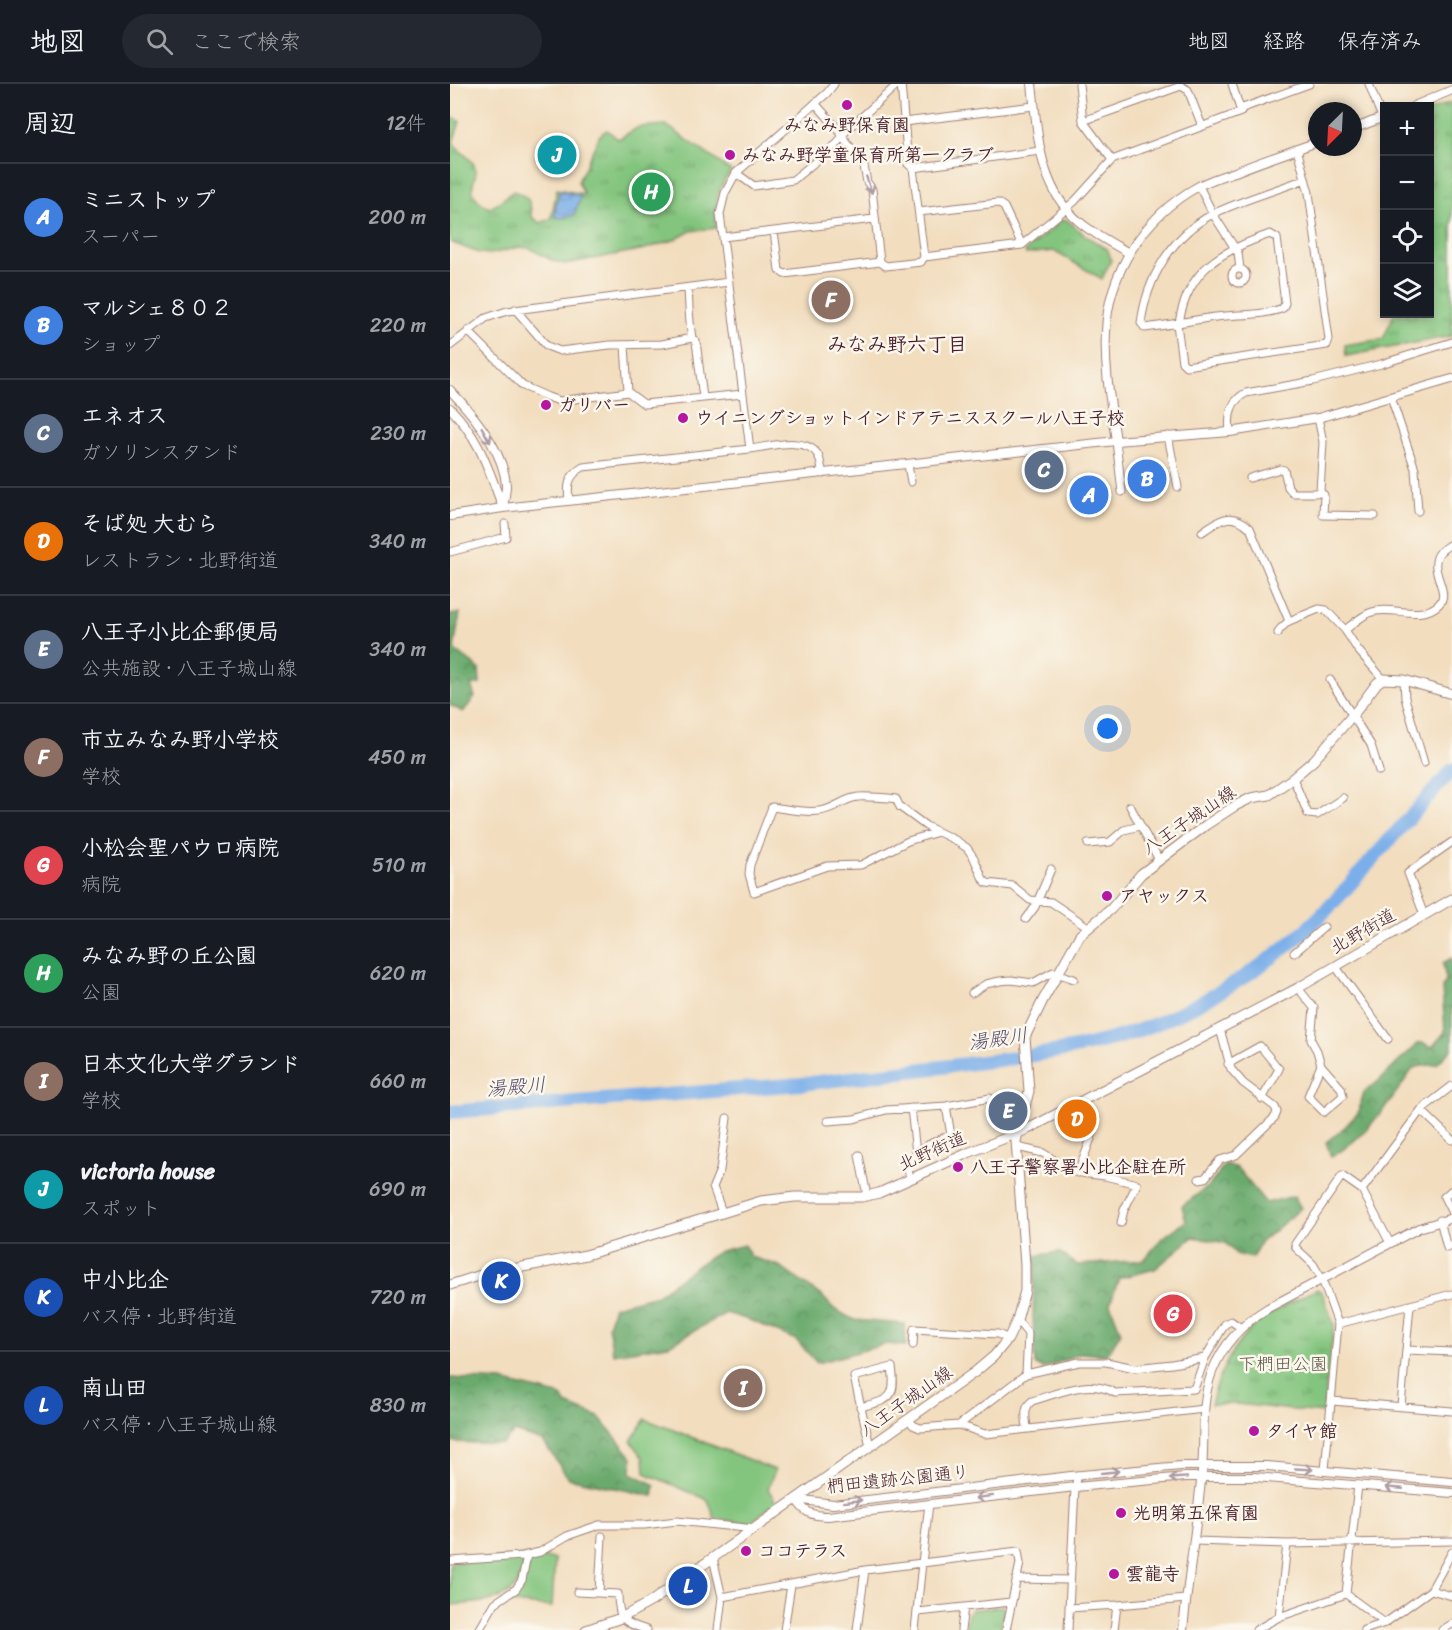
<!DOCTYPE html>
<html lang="ja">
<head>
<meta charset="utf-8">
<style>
	:root { --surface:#171b24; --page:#242831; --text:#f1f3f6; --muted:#9ea1a6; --line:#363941; --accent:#2563eb }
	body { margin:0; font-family:Sriracha,"Klee One",sans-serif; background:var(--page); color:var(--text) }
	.controls { position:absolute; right:18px; top:18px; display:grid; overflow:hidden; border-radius:0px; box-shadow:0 3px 9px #0003 }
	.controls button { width:54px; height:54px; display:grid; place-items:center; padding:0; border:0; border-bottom:2px solid var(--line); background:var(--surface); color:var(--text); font:30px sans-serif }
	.compass { position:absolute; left:858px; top:18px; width:54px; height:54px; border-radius:50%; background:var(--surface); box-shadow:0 3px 9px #0003; rotate:204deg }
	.you { position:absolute; left:658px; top:645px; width:21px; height:21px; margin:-15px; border:4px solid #fff; border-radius:50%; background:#1a73e8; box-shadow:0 0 0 9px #1a73e833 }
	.badge { display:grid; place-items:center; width:39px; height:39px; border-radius:50%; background:var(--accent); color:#fff; font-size:20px; font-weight:700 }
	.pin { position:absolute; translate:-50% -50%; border:3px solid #fff; box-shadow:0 2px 6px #0006 }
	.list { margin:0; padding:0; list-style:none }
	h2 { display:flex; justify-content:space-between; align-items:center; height:78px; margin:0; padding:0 24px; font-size:26px }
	h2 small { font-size:20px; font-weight:400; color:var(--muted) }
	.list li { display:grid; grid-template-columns:39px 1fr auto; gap:18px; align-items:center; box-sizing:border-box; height:108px; padding:0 24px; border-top:2px solid var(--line) }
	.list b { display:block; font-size:22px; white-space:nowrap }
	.list p { margin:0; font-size:20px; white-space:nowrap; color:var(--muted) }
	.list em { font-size:20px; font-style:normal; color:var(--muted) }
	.icon { flex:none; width:33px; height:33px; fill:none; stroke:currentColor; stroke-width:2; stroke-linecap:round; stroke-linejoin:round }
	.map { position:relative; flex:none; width:1002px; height:1546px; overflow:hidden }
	header { display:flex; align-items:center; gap:36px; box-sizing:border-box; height:84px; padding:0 30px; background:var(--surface); border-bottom:2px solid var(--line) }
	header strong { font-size:28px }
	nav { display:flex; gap:33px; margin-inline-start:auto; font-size:21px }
	.search { width:420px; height:54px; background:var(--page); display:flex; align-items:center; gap:15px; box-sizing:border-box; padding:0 21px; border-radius:33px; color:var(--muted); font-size:22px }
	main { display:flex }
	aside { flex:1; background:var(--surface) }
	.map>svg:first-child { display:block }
	.green { fill:#83c57e; stroke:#667254; stroke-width:1.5 }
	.forest { fill:url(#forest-crowns); stroke:#5a644c; stroke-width:1.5 }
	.park { fill:url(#park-tufts); stroke:#667254; stroke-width:1.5 }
	.water { fill:url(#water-waves); stroke:#63678a; stroke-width:1.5 }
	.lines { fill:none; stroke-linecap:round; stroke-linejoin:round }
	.river { stroke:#7cafe9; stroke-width:14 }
	.minor-casing { stroke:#9e7e74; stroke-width:9 }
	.tertiary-casing { stroke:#9e7e74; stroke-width:10 }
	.secondary-casing { stroke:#9e7e74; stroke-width:11 }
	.minor { stroke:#fff; stroke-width:7 }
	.tertiary { stroke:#fff; stroke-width:8 }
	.secondary { stroke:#fff; stroke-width:9 }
	.oneway { stroke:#ae9aa0 }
	.poi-dot { fill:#b5179e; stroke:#fbf7ec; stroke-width:2 }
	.labels { text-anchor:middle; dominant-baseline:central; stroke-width:5; stroke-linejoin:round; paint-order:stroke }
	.poi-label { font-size:18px; font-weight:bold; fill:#4a1f2b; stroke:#fbf7ec; text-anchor:start }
	.street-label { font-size:18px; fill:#4a1f2b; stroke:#fbf7ec }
	.park-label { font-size:18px; fill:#5e5948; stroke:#fbf7ec }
	.neighbourhood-label { font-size:20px; font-weight:bold; fill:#4a1f2b; stroke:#fbf7ec }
	.water-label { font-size:20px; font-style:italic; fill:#5c516e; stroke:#fbf7ec }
</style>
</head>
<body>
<header>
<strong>地図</strong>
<div class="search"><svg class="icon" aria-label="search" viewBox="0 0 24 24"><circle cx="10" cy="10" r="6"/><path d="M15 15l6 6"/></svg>ここで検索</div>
<nav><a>地図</a><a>経路</a><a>保存済み</a></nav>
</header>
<main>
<aside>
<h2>周辺<small>12件</small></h2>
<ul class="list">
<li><span class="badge" style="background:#3f7fe0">A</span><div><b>ミニストップ</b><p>スーパー</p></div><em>200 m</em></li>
<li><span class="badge" style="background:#3f7fe0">B</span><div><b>マルシェ８０２</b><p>ショップ</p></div><em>220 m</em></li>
<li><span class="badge" style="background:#5c6f8a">C</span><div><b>エネオス</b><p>ガソリンスタンド</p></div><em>230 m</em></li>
<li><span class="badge" style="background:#e8710a">D</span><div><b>そば処 大むら</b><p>レストラン · 北野街道</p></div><em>340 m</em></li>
<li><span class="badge" style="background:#5c6f8a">E</span><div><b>八王子小比企郵便局</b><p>公共施設 · 八王子城山線</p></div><em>340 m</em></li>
<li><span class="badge" style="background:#8d6e63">F</span><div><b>市立みなみ野小学校</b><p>学校</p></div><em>450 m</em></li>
<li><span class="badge" style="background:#e0444e">G</span><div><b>小松会聖パウロ病院</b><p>病院</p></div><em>510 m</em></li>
<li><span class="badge" style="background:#2e9e5b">H</span><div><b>みなみ野の丘公園</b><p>公園</p></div><em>620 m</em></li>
<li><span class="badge" style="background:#8d6e63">I</span><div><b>日本文化大学グランド</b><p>学校</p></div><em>660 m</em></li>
<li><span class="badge" style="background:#0f9aa8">J</span><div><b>victoria house</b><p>スポット</p></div><em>690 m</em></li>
<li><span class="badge" style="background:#1a4fb4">K</span><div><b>中小比企</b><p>バス停 · 北野街道</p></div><em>720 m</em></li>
<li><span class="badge" style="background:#1a4fb4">L</span><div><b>南山田</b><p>バス停 · 八王子城山線</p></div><em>830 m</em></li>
</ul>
</aside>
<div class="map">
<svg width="1002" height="1546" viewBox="0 0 1002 1546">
	<defs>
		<pattern id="forest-crowns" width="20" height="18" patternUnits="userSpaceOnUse" patternTransform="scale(1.5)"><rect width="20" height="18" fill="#6aaa6d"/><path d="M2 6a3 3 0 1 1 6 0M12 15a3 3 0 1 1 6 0" fill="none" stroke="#598a5a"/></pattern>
		<pattern id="park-tufts" width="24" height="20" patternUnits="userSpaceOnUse" patternTransform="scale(1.5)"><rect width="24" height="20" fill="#83c57e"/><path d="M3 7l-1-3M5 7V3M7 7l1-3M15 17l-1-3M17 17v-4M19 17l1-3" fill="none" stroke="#6d9f67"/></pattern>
		<pattern id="water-waves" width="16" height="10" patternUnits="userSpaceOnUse" patternTransform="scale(1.5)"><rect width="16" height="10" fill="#7cafe9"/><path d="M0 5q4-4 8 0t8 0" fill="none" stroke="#688ebd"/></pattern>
	</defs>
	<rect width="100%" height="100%" fill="#fbf7ec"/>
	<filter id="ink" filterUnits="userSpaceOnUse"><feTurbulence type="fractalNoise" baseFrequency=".0167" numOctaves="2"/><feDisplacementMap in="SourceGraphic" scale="12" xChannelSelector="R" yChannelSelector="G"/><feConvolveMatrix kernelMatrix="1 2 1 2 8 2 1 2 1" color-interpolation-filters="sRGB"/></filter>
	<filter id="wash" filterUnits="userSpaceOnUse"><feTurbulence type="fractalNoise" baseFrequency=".008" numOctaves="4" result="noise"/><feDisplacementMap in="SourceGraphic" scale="24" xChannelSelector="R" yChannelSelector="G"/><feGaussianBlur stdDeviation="1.35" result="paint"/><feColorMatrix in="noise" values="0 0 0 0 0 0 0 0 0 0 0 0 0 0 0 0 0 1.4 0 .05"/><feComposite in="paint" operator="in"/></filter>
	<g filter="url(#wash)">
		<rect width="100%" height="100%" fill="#f2ddbe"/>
		<!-- green -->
		<path class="green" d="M195,1335L325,1386L318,1405L326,1418L300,1439L265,1435L258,1416L195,1389L194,1374L181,1357Z
			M76,1472C73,1481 71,1493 67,1500C54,1520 21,1519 0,1521V1479Z
			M80,1473L105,1475L102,1523L52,1518C74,1506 74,1496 80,1473Z"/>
		<!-- forest -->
		<path class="forest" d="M10,529L4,565L29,585L30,600L21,601L25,613L13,628L0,621V531Z
			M1002,874V965L987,980L966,983L962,986C940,1018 916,1054 881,1073L876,1058L891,1047L908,1029L914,1008L930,996L968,959H973L982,963L995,948L992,904L996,897L993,879Z
			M775,1080L787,1084L816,1119L844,1112L851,1124L810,1159L802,1174L786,1170L776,1159L743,1153L705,1185L669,1194L660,1220L671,1248L657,1271L631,1269L593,1285L585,1280L583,1232L585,1172L609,1168L628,1181L694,1176L712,1154L736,1137L732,1122L760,1101Z
			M294,1161L301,1173L327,1181L372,1212L384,1225L404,1236L455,1240L456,1262L437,1260L367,1279L346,1256L302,1237L276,1229L219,1261L163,1270L158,1242L164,1222L207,1211L245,1183L270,1167Z
			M0,1294L52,1297L112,1312L116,1320L149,1333L182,1373L181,1389L205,1401L203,1412L118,1394L93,1357L64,1348L52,1360L0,1358Z"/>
		<!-- park -->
		<path class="park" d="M1002,18V252L896,272L895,261L933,255L944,230H980V27Z
			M6,34L10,38L3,58C8,67 17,71 23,79C34,97 6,104 39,124C49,121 55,112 64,107C80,114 80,116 82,133L90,139L101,135L107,105L134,110L128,98L150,51L157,46L168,55L189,43L216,41L281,87C267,104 264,122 266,144L241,147L224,156L195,165L115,180L101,176L80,164L69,163L41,170L29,169L0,158V36Z
			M612,136H617L636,152L658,166L661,176L652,195L604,167L576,170L575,167Z
			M867,1205L872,1208L884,1241L873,1329L787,1320H761C770,1286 786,1252 817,1232C833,1222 850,1214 867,1205Z
			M551,1522L554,1525L551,1546H515L518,1530L521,1526Z"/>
		<!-- water -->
		<path class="water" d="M110,107L131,112L124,131L114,134L105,133V126Z"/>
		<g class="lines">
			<!-- river -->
			<path class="river" d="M0,1028L352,1000L557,975C606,968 658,960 703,941C753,920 802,891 844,856C872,833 896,805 920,778C947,747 975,717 1002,686"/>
		</g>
	</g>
	<g filter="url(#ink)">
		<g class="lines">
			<defs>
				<path id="minor" d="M451,0L458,80L463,84L474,173
					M629,0L633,37L662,76
					M919,0L932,34
					M365,19L388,45L397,59L413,77L417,98L422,105L430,178
					M790,25L859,0
					M633,37L731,2L738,6L752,42
					M454,38L584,22
					M463,84L590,67
					M286,89L304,102L343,96L388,59L395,48L448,0
					M749,102L763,130L788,169L790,185
					M469,128L548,119L554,123L572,161
					M324,147L329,186L334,190L430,178L436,182L471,178L474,173L572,161L625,117L662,76L791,28L782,0
					M273,153L424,135
					M782 192a7 7 0 1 1 14 0a7 7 0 1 1-14 0Z
					M238,204C239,221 239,237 242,254L246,257L253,314
					M65,225L97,262L110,267L160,261L212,260L242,254
					M729,239C738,184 772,167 820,150L827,154L835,219L833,224C813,232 788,230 766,233C743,236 719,241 695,244L691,239C697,194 722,151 763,130C792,116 825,107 855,95
					M727,240L732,278L736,282L877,261L879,255L859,109L847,65
					M18,247L73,302L98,313L109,317L178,308L194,320L293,310
					M175,261L178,308
					M0,262L36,234L57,227L279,198
					M941,313L965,385L968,427
					M868,334L873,358L870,407L874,411L873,431L925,432
					M780,348C778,332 780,317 796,309L863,297L931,280L1002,258
					M718,352L728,403
					M666,357L672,408
					M458,381L461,398
					M373,390C371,384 371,377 368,371C356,351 318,363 300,365L270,130L275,109L286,89L377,9L384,0
					M800,394L830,385L834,386L838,403L843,409H866L870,407
					M119,417C117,401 118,392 133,383L300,365
					M752,448C770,435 782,427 800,444L839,537
					M0,468L56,453L55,440
					M895,546C903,540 912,531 922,528C943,521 971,538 989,520C1002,507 975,484 991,467C994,464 999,461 1002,459
					M828,549L830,545L839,537L869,525L876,526L895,546L908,566L933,595
					M880,596L921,661L929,687
					M954,596L955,614L974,679
					M843,694L858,730L867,731L893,714
					M680,722L709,776
					M488,748L458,757L411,781L377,782L304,808L299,790L300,781L322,723C338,725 354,729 369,727C383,726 395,714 408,713C412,712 443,714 446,715L450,723L476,742L505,756L517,764L524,774L533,795L537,799L563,802L580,816L601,818L638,843
					M638,760L660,758L674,746L690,742
					M974,831L958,789L1002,758
					M576,835L585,823L601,785
					M844,869L874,843
					M886,883L938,955
					M848,904L864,924L861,956L867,967L871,981L858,1012L874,1028L893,1012L891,1004L871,981
					M522,909L536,900L550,897L561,896L583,899L603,888L624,895
					M778,980L810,962L829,985L812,1015
					M461,1024L466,1069
					M971,1026L1002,1056
					M378,1037L404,1035L436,1026L496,1022L540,1014
					M567,1063L593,1069L624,1088L655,1092L687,1100L674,1126L671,1139
					M409,1071L417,1112
					M628,1089L643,1049
					M460,1095L458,1084C468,1063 480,1059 501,1051L496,1022
					M749,1095L755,1094L770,1076L786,1071L825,1033L827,1028L825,1023L793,999L781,985L770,945
					M1002,1106L994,1113L1002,1129
					M272,1128L263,1103L270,1086L277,1034
					M990,1136L997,1164L1002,1162
					M940,1159L912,1106L971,1026L1002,1002
					M567,1236L578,1250L576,1290
					M888,1240L1002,1210
					M463,1261L464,1245L548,1250L558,1255
					M957,1266L1002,1268
					M882,1317L1002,1327
					M951,1322L960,1221
					M410,1323C438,1316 447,1316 442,1283L404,1293L420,1362
					M459,1335L463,1341L470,1344L509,1341L576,1290L629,1278H656L685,1284L722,1280L755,1274L775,1240L781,1237L791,1244
					M509,1341L535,1350L754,1325
					M577,1344C576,1334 573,1324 582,1317C609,1309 639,1294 665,1309L744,1305L755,1274
					M875,1386L888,1240L872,1195L863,1180L846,1164L845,1160L892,1092L912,1106
					M479,1420L472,1479L568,1467L570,1479L556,1546
					M744,1457L837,1460L1002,1457
					M263,1474L272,1513L268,1546
					M0,1477L73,1472L90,1468L117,1452L149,1441H194L227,1437L305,1445
					M566,1495L620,1496
					M981,1506L1002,1512
					M127,1508L168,1510C168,1535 173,1539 197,1546
					M149,1509L152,1452
					M896,1510L935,1539
					M272,1513L415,1486
					M619,1524L667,1521
					M468,1528L561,1518
					M829,1533L837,1460
					M29,1546L45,1519L66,1505L72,1496L77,1471
					M334,1546L341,1501
					M407,1546L415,1486L472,1479L465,1546
					M511,1546L514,1523
					M618,1546L625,1403L628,1391
					M664,1546L667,1521L736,1515
					M806,1546L829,1533L896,1510L908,1401
					M914,1546L935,1539L981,1506L1002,1468
					M992,1546L1002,1540"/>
				<path id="tertiary" d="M582,0C588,50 588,106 632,140C646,151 663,160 679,169
					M964,22L1002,6
					M903,45L934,33
					M0,306C22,329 54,367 56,401C56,408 54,417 53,424
					M0,324C30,355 37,382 52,421
					M666,357C661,321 654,284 656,248C658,188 695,132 747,103C759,96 772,92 785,88C812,77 840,68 867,58
					M0,432L53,424L666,357L780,348L868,334L1002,295
					M346,1415C355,1429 362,1432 378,1432L625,1403L736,1393H805L1002,1409
					M346,1415L383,1420L621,1392L731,1382H817L1002,1398
					M733,1546C738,1493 747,1440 752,1387C755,1354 750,1320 762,1288C773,1260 793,1239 818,1224L969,1144L1002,1134"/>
				<path id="secondary" d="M0,1201L31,1191L136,1171L311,1117L345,1113H412L429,1109L518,1069L578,1045L848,904L1002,815
					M136,1546L171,1534L202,1517L525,1288L544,1272L558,1255L567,1236L575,1207V1181L566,1057L579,1007L575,953L593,916L630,851L661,825L691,790L756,741L785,722L801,714L819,711L843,694L864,676L907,626L927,599L933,595L954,596L1002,610"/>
			</defs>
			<!-- minor casing -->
			<use href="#minor" class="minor-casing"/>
			<!-- tertiary casing -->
			<use href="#tertiary" class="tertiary-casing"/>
			<!-- secondary casing -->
			<use href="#secondary" class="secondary-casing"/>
			<!-- minor -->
			<use href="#minor" class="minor"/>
			<!-- tertiary -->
			<use href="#tertiary" class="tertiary"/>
			<!-- secondary -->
			<use href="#secondary" class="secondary"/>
		</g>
		<!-- one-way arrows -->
		<defs><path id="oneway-shaft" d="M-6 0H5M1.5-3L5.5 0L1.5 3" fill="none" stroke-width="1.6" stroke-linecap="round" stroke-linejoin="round" transform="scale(1.5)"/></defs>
		<g class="oneway">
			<use href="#oneway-shaft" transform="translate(419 101) rotate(72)"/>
			<use href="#oneway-shaft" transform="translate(36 351) rotate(61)"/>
			<use href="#oneway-shaft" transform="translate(854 1385) rotate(3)"/>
			<use href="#oneway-shaft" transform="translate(660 1388) rotate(-6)"/>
			<use href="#oneway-shaft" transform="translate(728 1394) rotate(176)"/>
			<use href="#oneway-shaft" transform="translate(944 1404) rotate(-175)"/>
			<use href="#oneway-shaft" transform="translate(534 1413) rotate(173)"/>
			<use href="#oneway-shaft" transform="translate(403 1417) rotate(-7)"/>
		</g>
	</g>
	<!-- markers -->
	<g class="poi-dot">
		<circle cx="397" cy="21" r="6"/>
		<circle cx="280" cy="71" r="6"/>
		<circle cx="96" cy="321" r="6"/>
		<circle cx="233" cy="334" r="6"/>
		<circle cx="657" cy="812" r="6"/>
		<circle cx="508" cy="1083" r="6"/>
		<circle cx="804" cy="1347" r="6"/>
		<circle cx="671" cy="1429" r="6"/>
		<circle cx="296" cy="1467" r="6"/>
		<circle cx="664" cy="1490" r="6"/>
	</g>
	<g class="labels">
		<!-- poi labels -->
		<g class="poi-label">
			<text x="397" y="41" text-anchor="middle">みなみ野保育園</text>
			<text x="292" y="71">みなみ野学童保育所第一クラブ</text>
			<text x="108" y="321">ガリバー</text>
			<text x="245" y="334">ウイニングショットインドアテニススクール八王子校</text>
			<text x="669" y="812">アヤックス</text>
			<text x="520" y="1083">八王子警察署小比企駐在所</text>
			<text x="816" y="1347">タイヤ館</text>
			<text x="683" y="1429">光明第五保育園</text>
			<text x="308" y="1467">ココテラス</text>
			<text x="676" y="1490">雲龍寺</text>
		</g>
		<!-- street labels -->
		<g class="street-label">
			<text transform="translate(739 736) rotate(-34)">八王子城山線</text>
			<text transform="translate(913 847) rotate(-30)">北野街道</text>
			<text transform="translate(482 1067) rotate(-24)">北野街道</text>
			<text transform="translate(456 1317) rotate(-35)">八王子城山線</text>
			<text transform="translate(448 1395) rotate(-6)">椚田遺跡公園通り</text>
		</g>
		<!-- park labels -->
		<g class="park-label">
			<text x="833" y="1280">下椚田公園</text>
		</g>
		<!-- neighbourhood labels -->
		<g class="neighbourhood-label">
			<text x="447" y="260">みなみ野六丁目</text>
		</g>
		<!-- water labels -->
		<g class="water-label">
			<text transform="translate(548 955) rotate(-8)">湯殿川</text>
			<text transform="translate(66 1003) rotate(-5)">湯殿川</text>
		</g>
	</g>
</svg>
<div class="controls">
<button>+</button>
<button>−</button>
<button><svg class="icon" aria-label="locate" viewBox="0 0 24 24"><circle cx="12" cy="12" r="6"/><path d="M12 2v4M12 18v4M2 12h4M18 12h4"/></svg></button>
<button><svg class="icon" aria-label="layers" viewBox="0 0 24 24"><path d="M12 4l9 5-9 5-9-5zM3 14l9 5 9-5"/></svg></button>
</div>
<svg class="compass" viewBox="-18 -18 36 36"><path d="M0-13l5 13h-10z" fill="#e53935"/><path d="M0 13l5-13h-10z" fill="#9ea1a6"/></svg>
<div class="you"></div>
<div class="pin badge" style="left:639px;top:411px;background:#3f7fe0">A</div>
<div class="pin badge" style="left:697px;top:395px;background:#3f7fe0">B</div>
<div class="pin badge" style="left:594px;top:386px;background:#5c6f8a">C</div>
<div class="pin badge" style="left:627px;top:1035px;background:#e8710a">D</div>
<div class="pin badge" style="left:558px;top:1027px;background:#5c6f8a">E</div>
<div class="pin badge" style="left:381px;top:216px;background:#8d6e63">F</div>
<div class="pin badge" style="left:723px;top:1230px;background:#e0444e">G</div>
<div class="pin badge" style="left:201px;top:108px;background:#2e9e5b">H</div>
<div class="pin badge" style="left:293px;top:1304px;background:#8d6e63">I</div>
<div class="pin badge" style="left:107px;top:71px;background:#0f9aa8">J</div>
<div class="pin badge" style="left:51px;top:1197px;background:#1a4fb4">K</div>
<div class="pin badge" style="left:238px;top:1502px;background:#1a4fb4">L</div>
</div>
</main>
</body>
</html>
